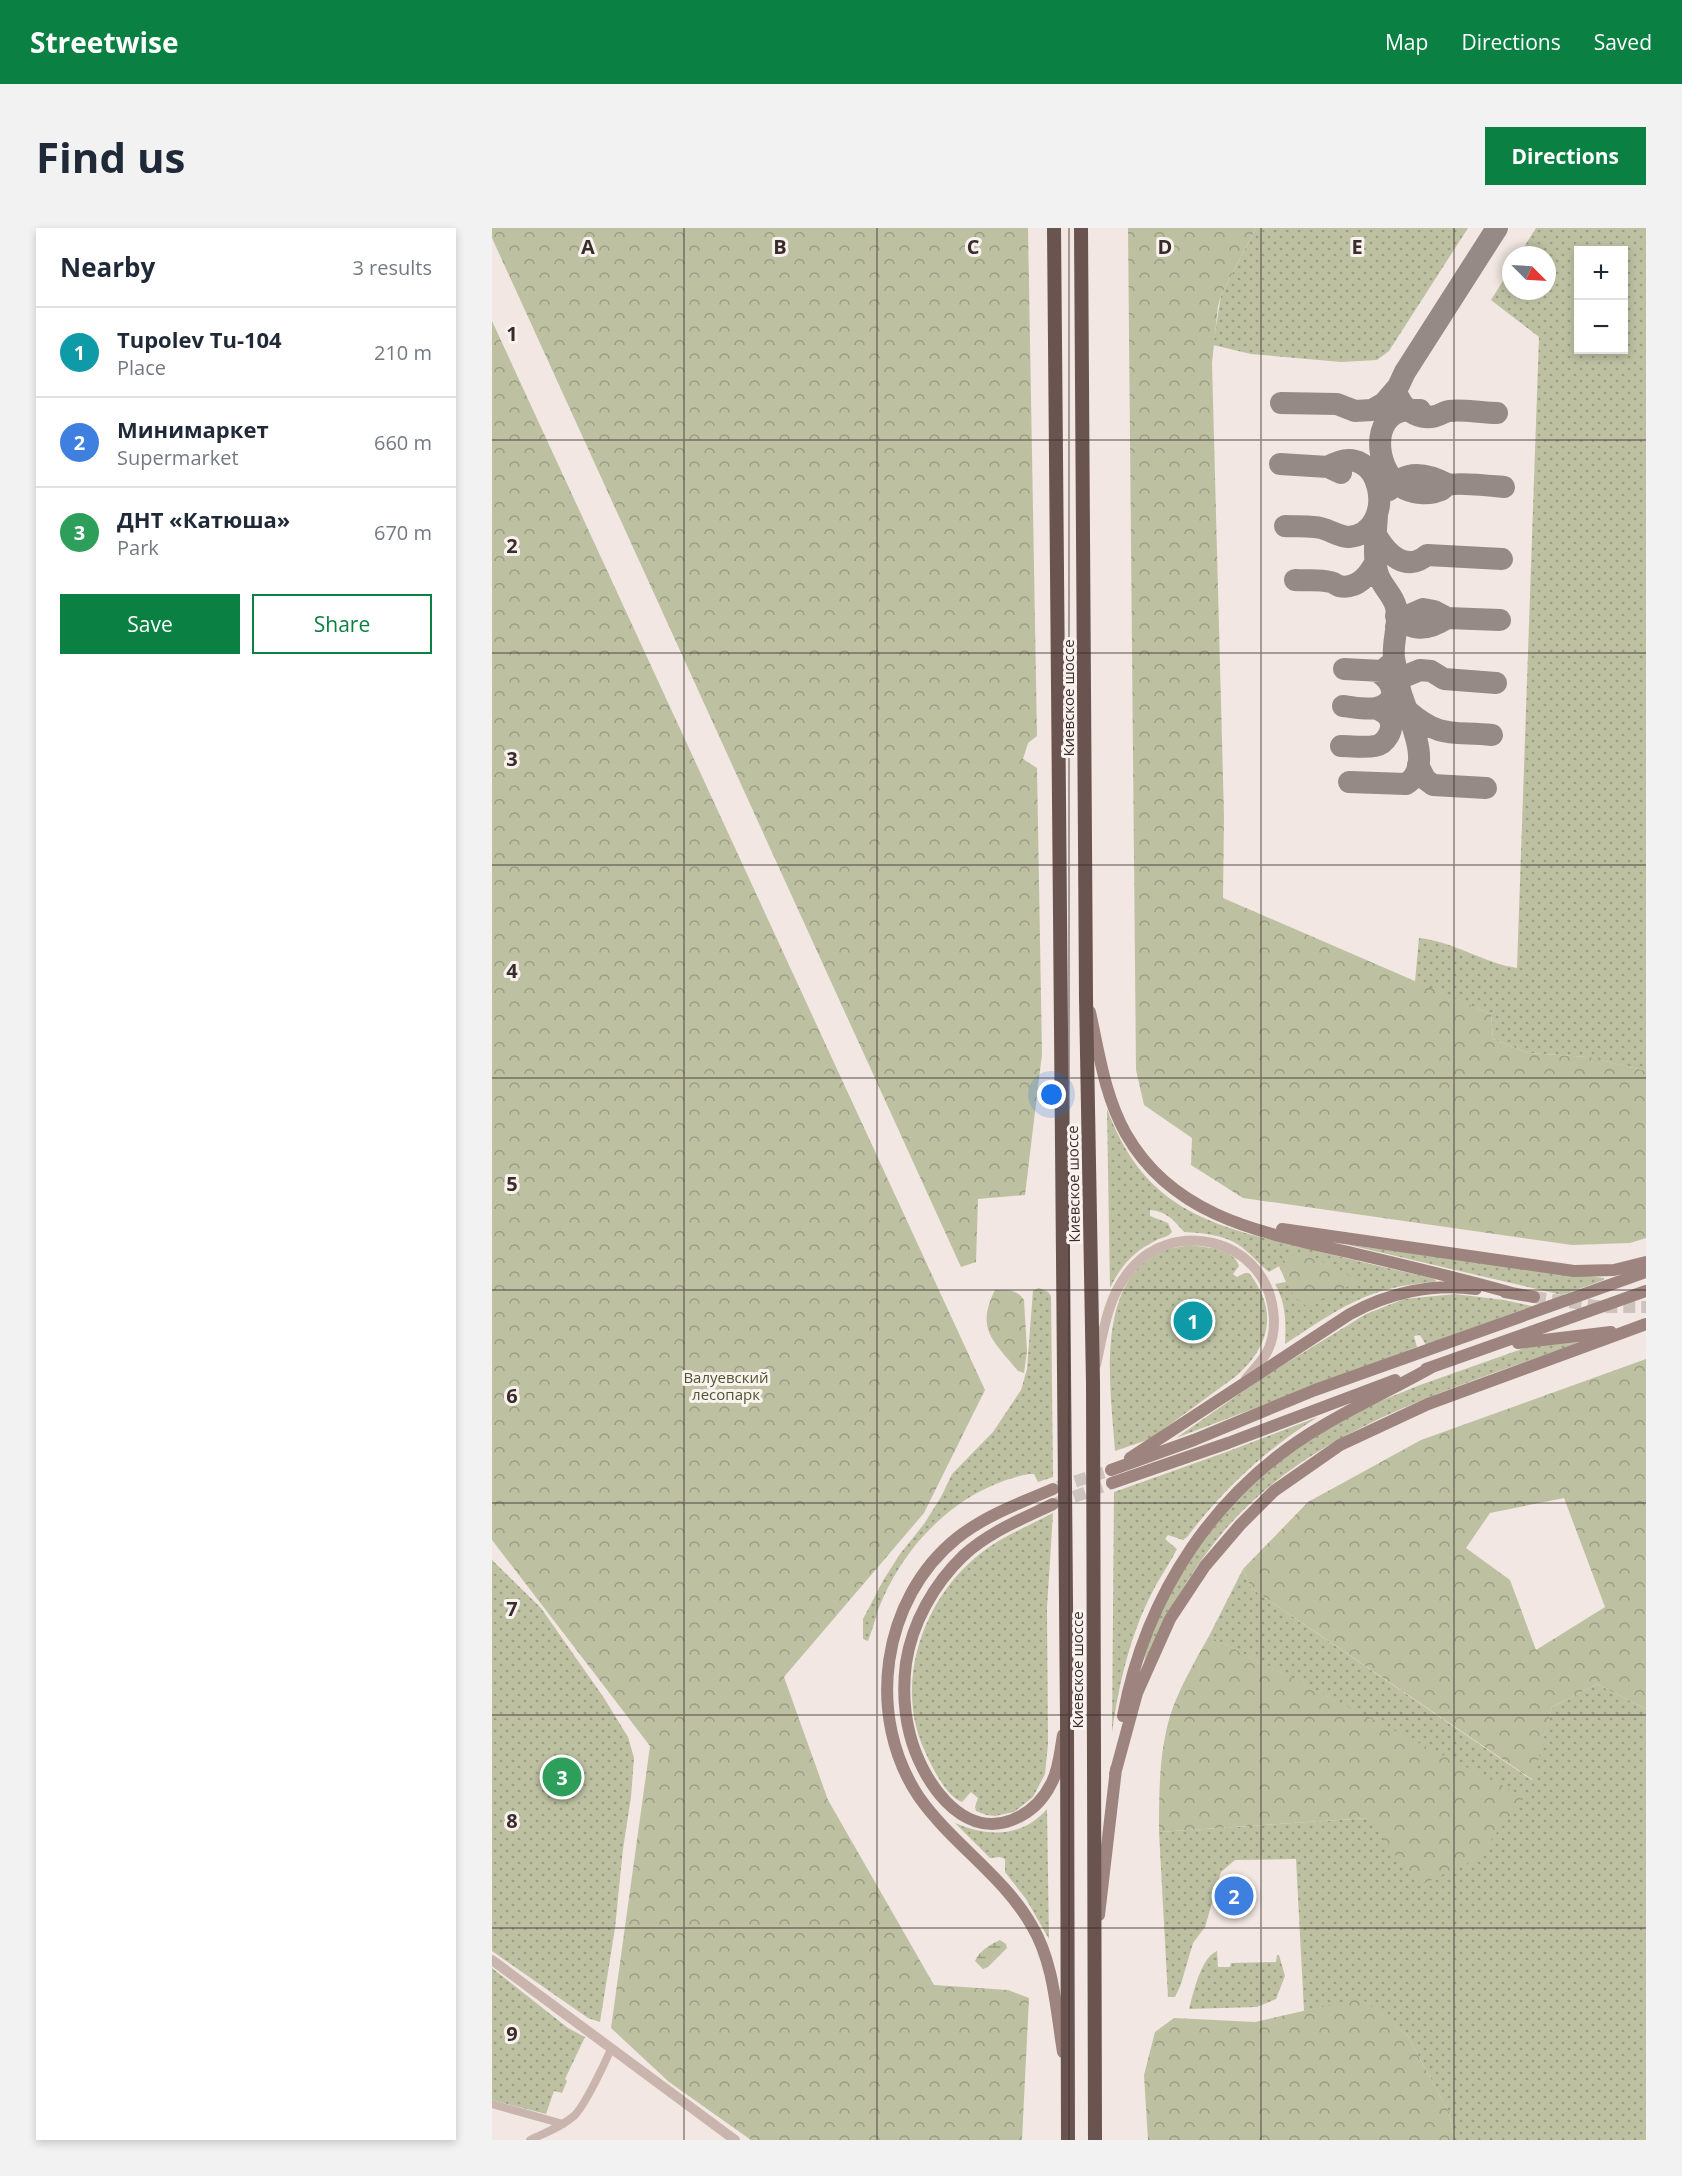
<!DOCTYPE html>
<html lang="en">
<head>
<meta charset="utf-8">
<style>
	:root { --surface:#fff; --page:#f2f2f3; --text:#1f2937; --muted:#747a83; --line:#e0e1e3; --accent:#0b8043 }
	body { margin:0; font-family:"Open Sans",sans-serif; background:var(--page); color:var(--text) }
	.controls { position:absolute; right:18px; top:18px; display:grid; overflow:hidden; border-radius:0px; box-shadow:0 3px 9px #0003 }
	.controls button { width:54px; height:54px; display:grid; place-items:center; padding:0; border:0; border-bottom:2px solid var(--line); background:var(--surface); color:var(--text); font:30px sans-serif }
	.compass { position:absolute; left:1010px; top:18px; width:54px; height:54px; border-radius:50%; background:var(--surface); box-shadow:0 3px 9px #0003; rotate:114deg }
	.you { position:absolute; left:560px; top:867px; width:21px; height:21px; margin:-15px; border:4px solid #fff; border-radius:50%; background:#1a73e8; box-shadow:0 0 0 9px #1a73e833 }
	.badge { display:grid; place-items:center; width:39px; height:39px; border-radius:50%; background:var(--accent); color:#fff; font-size:20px; font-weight:700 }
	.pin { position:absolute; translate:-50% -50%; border:3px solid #fff; box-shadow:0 2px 6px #0006 }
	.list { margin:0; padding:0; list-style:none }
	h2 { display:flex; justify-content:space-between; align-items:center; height:78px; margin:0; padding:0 24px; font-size:26px }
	h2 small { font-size:20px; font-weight:400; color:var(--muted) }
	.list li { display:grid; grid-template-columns:39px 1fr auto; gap:18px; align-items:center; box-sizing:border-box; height:90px; padding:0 24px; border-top:2px solid var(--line) }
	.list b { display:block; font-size:22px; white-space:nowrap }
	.list p { margin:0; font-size:20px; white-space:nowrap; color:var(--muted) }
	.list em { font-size:20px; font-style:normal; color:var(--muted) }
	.actions { display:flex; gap:12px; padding:18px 24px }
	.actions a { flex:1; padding:14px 0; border:2px solid var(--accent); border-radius:0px; text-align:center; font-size:21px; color:var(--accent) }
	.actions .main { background:var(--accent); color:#fff }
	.map { position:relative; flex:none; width:1154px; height:1912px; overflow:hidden; border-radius:0px }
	header { display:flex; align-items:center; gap:36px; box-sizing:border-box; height:84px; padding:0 30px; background:var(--accent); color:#fff }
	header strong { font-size:28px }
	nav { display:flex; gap:33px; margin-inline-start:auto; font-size:21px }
	.intro { display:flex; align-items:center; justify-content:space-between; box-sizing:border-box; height:144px; padding:0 36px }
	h1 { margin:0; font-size:42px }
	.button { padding:15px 27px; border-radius:0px; background:var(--accent); color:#fff; font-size:21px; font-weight:700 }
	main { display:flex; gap:36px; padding:0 36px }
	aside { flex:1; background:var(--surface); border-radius:0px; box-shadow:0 3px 9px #0003 }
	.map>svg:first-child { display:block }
	.grass { fill:url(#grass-dots); fill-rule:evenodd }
	.forest { fill:url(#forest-crowns); fill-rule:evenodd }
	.wetland { fill:url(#wetland-marsh) }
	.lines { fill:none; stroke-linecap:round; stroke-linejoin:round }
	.taxiway { stroke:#968a87; stroke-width:22 }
	.secondary-tunnel { stroke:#cdc2be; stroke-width:12; stroke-dasharray:12 6; stroke-linecap:butt }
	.minor { stroke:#cab5ae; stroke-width:8 }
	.tertiary { stroke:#cab5ae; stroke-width:10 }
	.secondary { stroke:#9e847f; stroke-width:12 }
	.trunk { stroke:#6a5450; stroke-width:14 }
	.grid { fill:none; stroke:#392d2c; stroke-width:1.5; stroke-opacity:0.55 }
	.labels { text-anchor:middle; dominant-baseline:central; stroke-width:6; stroke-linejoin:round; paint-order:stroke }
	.street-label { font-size:15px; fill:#392d2c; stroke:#faf2ee }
	.park-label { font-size:15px; fill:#505631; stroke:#faf2ee }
	.grid-label { font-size:20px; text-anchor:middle; font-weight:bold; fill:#392d2c; stroke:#faf2ee; stroke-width:6; stroke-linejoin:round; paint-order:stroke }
</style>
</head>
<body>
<header>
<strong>Streetwise</strong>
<nav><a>Map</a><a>Directions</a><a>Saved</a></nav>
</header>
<div class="intro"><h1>Find us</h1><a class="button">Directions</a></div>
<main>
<aside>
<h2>Nearby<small>3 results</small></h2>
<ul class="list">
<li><span class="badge" style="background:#0f9aa8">1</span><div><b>Tupolev Tu-104</b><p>Place</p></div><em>210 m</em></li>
<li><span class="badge" style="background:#3f7fe0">2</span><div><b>Минимаркет</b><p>Supermarket</p></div><em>660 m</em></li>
<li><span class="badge" style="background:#2e9e5b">3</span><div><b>ДНТ «Катюша»</b><p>Park</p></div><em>670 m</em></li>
</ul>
<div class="actions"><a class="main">Save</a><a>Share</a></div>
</aside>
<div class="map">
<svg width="1154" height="1912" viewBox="0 0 1154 1912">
	<defs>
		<pattern id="grass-dots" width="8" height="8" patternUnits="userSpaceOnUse" patternTransform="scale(1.5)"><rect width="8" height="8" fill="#bdc1a2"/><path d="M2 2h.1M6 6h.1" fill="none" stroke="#9b9d84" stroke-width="1.8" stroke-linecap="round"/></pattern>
		<pattern id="forest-crowns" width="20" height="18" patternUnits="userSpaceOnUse" patternTransform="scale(1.5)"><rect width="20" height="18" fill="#bdc1a2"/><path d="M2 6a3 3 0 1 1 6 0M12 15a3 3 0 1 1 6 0" fill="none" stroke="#9b9d84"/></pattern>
		<pattern id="wetland-marsh" width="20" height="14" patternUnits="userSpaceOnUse" patternTransform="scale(1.5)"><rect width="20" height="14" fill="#bdc1a2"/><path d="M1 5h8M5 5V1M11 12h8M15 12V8" fill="none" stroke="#9b9d84"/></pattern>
	</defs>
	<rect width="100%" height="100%" fill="#f2e7e2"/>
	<!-- grass -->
	<path class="grass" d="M764,0H976L897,123L885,132L849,134L759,126L721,117L729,67Z
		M1044,0H1154V843L1096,829L1036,825L1001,811L999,786L923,754L927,710C960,713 992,735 1025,740L1047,109L999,72L1019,40V63H1055V27H1027ZM1086,22H1132V122H1086Z
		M615,881C652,980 715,997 809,1019C852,1030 896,1040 939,1050L944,1052L943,1054C876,1058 847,1081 793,1116C794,1094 794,1075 783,1056L794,1054L787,1038L777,1044C768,1037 761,1028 752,1021C736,1007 712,1005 692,1004C682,992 674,983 658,982V988L676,995L680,1004C675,1010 669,1009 663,1013C642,1023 628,1039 618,1060Z
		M697,1017C712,1019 742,1020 747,1038L741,1046L745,1049L753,1045H757C787,1083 778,1119 743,1149L658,1211L623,1223C619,1163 600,1049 674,1022C681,1019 690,1019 697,1017Z
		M857,1017L1112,1050V1052L1070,1067Z
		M547,1060L556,1064L559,1068L561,1249L546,1254L542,1246H537C467,1259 411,1317 386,1382C383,1392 380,1403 376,1413L371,1411V1391L392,1351L408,1326L432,1296L449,1269L460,1246L501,1204L529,1162L535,1141L541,1062Z
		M963,1066L1012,1072L1040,1078L934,1117L928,1107L922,1108L925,1119L684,1210L773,1148L874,1086L912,1071Z
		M1102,1110C970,1158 813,1198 723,1314C693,1352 672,1392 652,1436L654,1421L664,1396L678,1365L709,1315L745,1271L798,1224L864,1183L928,1157L1044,1116Z
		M826,1189C774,1221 732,1261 695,1309L691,1312L676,1307L673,1311L685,1321C679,1333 671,1345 664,1357C639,1403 627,1454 620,1505L622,1264L737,1223Z
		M561,1285L555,1380L556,1516L553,1546L541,1569L522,1584L503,1588L494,1587L484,1583L483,1579L486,1570L479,1564L470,1574C453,1568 438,1535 431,1519C402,1451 433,1368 489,1325C510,1308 537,1298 561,1285Z
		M0,1332L49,1380L112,1470L136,1509L142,1530L139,1569L131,1621L123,1700L108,1794L96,1790L0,1723Z
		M751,1341L759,1360L1040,1552L1060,1479L1105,1456L1154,1481V1912H962L957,1884L915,1807L869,1771L812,1783L804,1631L743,1632L729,1644L713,1699L701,1715L689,1756L683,1769H676L667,1604L876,1590L1032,1570L717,1408Z
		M555,1581L557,1711L534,1671L513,1644V1631L508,1629L498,1630L463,1595C495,1609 530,1610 555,1581Z
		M725,1723L726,1739H738L739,1735L784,1734L785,1727H787L793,1748L784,1771L765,1779L697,1781C702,1764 708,1731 725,1723Z
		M0,1740L76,1800L93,1809L73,1851L75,1853L70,1865L62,1863L54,1886L0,1872Z"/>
	<!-- forest -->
	<path class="forest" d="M0,0H536L545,508L536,515L531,531L545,540L550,826L533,967L486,971L484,1034L469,1039L0,10Z
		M636,0H764L729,67L726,78L720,135L732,588L731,670L999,786L1001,811L1036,825L1097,829L1154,843V1010L1138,1015L1080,1017L751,970L699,937L700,910L652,877L644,842Z
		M0,93L493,1162L432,1285L292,1449L336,1572L442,1757L516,1762L537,1770L530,1912H259L177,1854L119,1800L158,1518L0,1312Z
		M807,1025L841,1038L866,1053L834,1070L814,1078L803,1070L787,1038L792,1032Z
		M503,1062C515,1062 525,1061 532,1072L535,1123L532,1145L526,1143C502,1113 483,1102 503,1062Z
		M1154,1131V1481L1105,1456L1060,1479L1041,1552L759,1360L751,1341L816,1274L929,1212ZM1072,1270L1113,1379L1044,1422L1018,1352L974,1320L998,1285Z
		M717,1408L1033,1569L983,1632L926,1658L876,1590L667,1604C667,1566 667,1525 678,1488C687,1460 703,1433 717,1408Z
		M869,1770L915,1807L957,1884L962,1912H656L652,1847L663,1804L682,1790L763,1794Z"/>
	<!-- wetland -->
	<path class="wetland" d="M508,1712L514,1716L515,1720L496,1739L491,1741L483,1733C487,1723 499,1716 508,1712Z"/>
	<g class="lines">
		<!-- taxiway -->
		<path class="taxiway" d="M1005,0L913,144L904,163C910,181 925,193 944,188C949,187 953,183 957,183C972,181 990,185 1005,185
			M789,175L845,176L863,183L880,182L892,175L905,160
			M928,182C919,182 909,181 901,187C878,203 888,249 913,261C924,266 938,267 949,262C952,260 954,257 957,257C965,254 1001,258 1012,259
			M788,236L836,239L849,245
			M897,262C913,241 935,245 957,257
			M793,298C806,299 824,297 835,302C843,305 849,309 857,309C908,304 890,206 836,239
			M884,307C895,326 914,345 935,327L1010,331
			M803,352C814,353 827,351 838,354C841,354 844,357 847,358C865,362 877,347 884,333
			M904,388C920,404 937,402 955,390
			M904,399L915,388L931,381L942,383L955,390L1008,392
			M852,441L890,443L897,437
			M901,463L911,449L928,442L939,443L952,451L1004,455
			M851,478C861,479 875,482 884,480C909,474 902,452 884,443
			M916,483C948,511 961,503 1000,507
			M849,518C860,518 872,520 883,518C894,516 902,502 898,492C896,486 889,483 884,480
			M926,537L933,551L941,557L994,560
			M857,554L914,556C944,538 914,486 908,462C906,452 904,441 902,430C900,414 908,396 904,379C901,366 888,357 885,343C881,326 884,305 885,287"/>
		<!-- secondary-tunnel -->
		<path class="secondary-tunnel" d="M1042,1069L1111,1079H1154
			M566,1259L619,1242
			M565,1275L620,1255"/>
		<!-- minor -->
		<path class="minor" d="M0,1876L71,1896
			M38,1912C53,1905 71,1898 83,1887C94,1875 112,1837 119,1821"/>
		<!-- tertiary -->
		<path class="tertiary" d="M604,1137C611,1106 615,1072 635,1046C677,988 772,1009 781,1082C783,1095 782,1109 776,1122C771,1133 761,1142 754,1151
			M0,1732L243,1912"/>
		<!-- secondary -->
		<path class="secondary" d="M598,784C607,825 613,869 634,906C684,994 780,1006 869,1027C920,1039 970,1051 1020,1065
			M790,1001L1082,1043L1122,1042L1154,1034
			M1013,1064L1042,1069
			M1026,1115L1119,1104
			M934,1141L1154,1063
			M638,1230L858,1086C896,1065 940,1055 984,1061
			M619,1242L702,1212L823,1162L1154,1044
			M620,1255L736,1215L903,1152
			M561,1261C528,1275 494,1287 465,1310C389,1371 373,1489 427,1569C460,1616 511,1647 540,1698C562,1735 564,1782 571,1824
			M561,1276C530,1291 497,1304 471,1328C442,1356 420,1395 414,1435C411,1458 412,1484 418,1507C429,1550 468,1612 520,1592C538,1585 551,1572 559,1556C567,1542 568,1523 571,1507
			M631,1488C654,1366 723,1260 832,1197C867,1176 905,1159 940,1139
			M623,1546L645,1465L678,1391L713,1338L748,1297L782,1263L848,1217L936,1176L1154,1096
			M607,1687L624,1541"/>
		<!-- trunk -->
		<path class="trunk" d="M562,0L575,1488L576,1912
			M589,0L594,770L601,1155L603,1912"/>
	</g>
	<!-- grid -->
	<path class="grid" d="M192,0V1912M385,0V1912M577,0V1912M769,0V1912M962,0V1912M0,212H1154M0,425H1154M0,637H1154M0,850H1154M0,1062H1154M0,1275H1154M0,1487H1154M0,1700H1154"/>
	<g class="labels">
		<!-- street labels -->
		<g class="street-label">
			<text transform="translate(576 470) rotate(-90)">Киевское шоссе</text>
			<text transform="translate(581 956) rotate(-91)">Киевское шоссе</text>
			<text transform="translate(585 1442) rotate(-90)">Киевское шоссе</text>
		</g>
		<!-- park labels -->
		<g class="park-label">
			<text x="234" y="1149">Валуевский<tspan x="234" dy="17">лесопарк</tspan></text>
		</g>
	</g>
	<g class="grid-label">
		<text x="96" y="26">A</text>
		<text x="288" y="26">B</text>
		<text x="481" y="26">C</text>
		<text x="673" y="26">D</text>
		<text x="865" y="26">E</text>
		<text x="20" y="113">1</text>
		<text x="20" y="325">2</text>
		<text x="20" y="538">3</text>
		<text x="20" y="750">4</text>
		<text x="20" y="963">5</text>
		<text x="20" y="1175">6</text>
		<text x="20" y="1388">7</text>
		<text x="20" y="1600">8</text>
		<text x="20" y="1813">9</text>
	</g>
</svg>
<div class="controls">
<button>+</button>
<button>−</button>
</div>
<svg class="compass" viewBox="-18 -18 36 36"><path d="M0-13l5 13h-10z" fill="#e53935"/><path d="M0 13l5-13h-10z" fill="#747a83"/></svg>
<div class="you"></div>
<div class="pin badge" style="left:701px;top:1093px;background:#0f9aa8">1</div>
<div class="pin badge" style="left:742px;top:1668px;background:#3f7fe0">2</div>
<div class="pin badge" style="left:70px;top:1549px;background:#2e9e5b">3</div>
</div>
</main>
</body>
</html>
